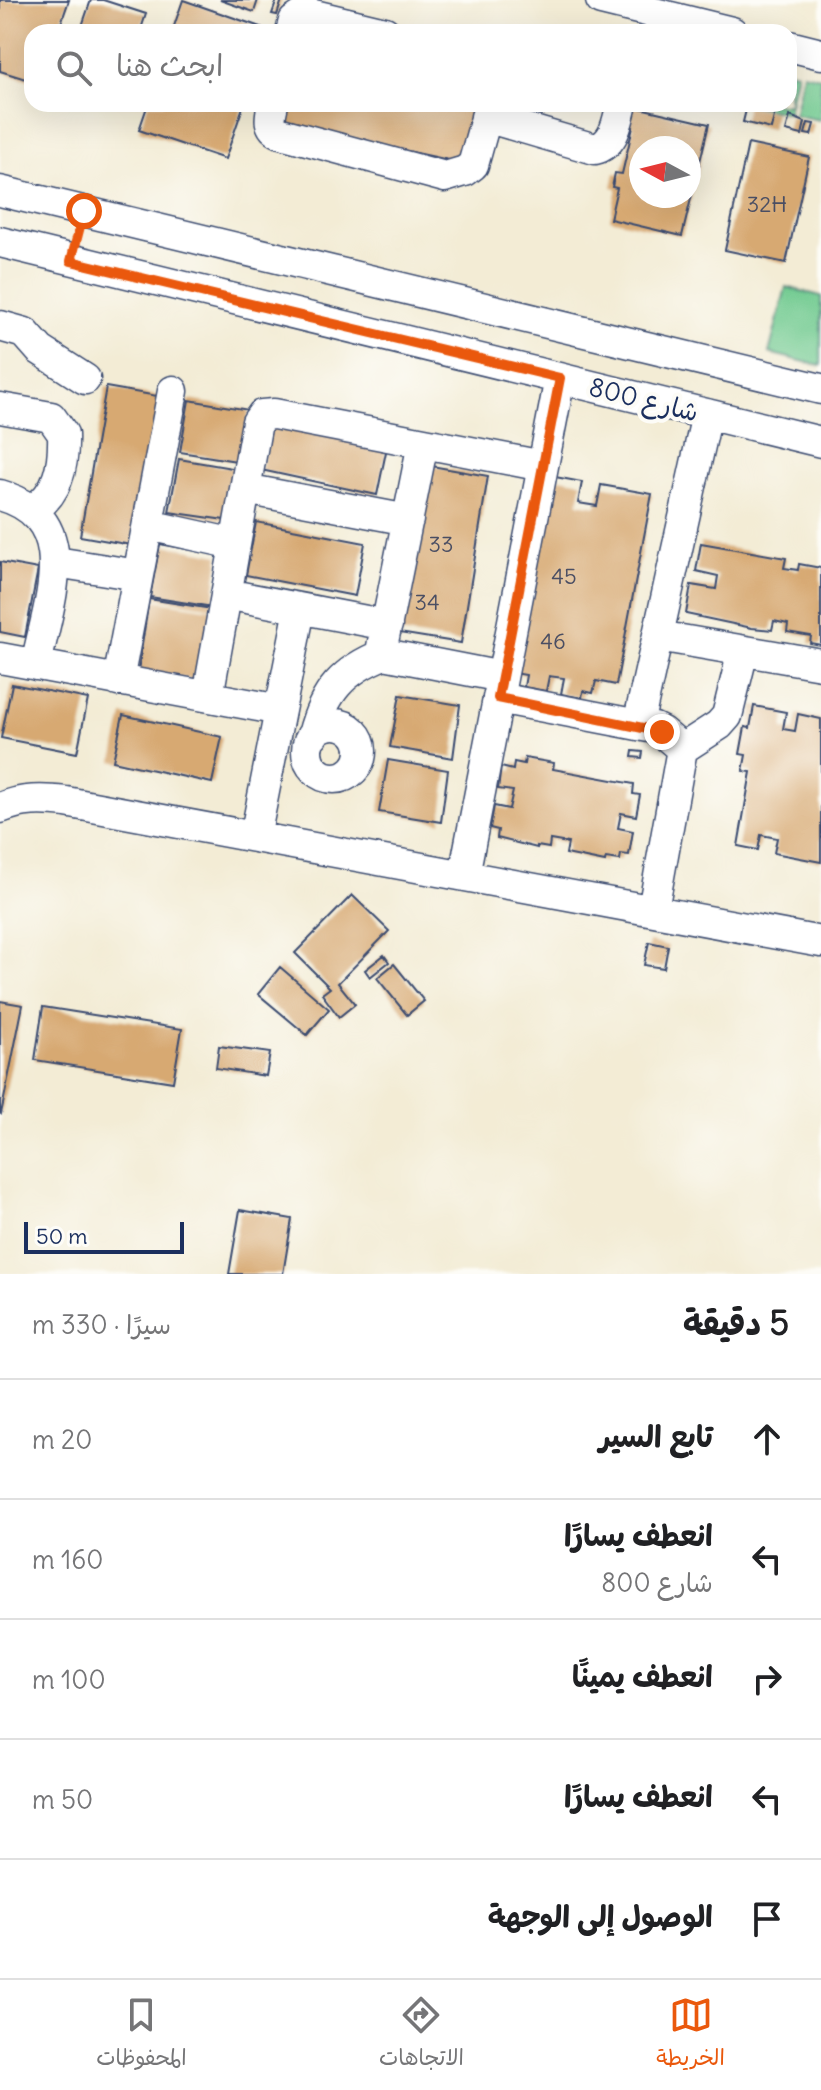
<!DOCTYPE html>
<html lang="ar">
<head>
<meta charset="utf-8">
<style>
	:root { --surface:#fff; --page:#f6f6f6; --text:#202124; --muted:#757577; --line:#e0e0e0; --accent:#ea580c }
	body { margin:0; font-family:Delius,"Playpen Sans Arabic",sans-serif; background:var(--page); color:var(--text); direction:rtl }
	.compass { position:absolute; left:629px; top:136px; width:72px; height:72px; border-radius:50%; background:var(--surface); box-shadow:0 8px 32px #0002; rotate:277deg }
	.scale { position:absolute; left:24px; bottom:20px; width:160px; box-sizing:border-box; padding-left:8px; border:4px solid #1b2f5e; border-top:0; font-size:22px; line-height:28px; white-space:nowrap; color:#1b2f5e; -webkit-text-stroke:6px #fdfcf7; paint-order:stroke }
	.stop { position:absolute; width:24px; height:24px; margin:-18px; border:6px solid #ea580c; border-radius:50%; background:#fff }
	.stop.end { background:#ea580c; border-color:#fff; box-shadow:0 2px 8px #0008 }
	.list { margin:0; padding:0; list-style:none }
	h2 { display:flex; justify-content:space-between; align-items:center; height:104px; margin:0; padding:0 32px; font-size:34px }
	h2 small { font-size:26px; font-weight:400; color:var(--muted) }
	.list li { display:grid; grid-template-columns:52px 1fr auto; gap:24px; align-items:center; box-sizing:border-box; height:120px; padding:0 32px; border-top:2px solid var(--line) }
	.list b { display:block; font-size:30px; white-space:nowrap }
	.list p { margin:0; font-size:26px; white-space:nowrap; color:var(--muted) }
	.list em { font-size:26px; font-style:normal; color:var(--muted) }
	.icon { flex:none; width:44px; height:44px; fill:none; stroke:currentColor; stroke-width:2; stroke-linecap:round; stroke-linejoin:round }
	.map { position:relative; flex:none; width:821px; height:1274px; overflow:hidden; direction:ltr }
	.search { position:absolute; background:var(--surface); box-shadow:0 8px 32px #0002; left:24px; right:24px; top:24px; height:88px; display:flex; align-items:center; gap:20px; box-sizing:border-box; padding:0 28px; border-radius:24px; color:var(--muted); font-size:30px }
	.sheet { height:704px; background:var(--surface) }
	nav { display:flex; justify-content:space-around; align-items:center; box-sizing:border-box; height:112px; border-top:2px solid var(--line); background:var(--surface); font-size:22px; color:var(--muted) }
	nav a { display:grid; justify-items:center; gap:4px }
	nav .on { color:var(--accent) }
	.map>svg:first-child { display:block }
	.grass { fill:#71ca90; stroke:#467c77; stroke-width:2 }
	.building { fill:#d7a972; fill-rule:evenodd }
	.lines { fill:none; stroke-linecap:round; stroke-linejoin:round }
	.minor-casing { stroke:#3b4b70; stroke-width:33 }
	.minor { stroke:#fff; stroke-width:30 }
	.route { stroke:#ea580c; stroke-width:10 }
	.labels { text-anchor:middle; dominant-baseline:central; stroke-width:8; stroke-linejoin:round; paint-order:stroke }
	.number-label { font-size:22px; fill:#4a4e63 }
	.street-label { font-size:26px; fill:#1b2f5e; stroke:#fdfcf7 }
</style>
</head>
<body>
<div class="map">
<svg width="821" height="1274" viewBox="0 0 821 1274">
	<rect width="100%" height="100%" fill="#fdfcf7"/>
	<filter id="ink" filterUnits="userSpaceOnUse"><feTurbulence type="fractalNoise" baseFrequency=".0125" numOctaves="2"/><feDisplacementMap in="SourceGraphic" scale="16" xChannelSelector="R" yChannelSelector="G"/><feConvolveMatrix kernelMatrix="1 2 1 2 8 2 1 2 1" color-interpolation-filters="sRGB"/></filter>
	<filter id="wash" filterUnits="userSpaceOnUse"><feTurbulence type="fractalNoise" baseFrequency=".006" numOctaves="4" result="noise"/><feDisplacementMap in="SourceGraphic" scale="32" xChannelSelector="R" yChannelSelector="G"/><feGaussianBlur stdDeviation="1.8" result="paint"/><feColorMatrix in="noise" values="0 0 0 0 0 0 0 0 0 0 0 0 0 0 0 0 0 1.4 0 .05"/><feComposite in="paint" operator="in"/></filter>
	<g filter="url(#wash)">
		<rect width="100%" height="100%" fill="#f3ecd5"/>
		<!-- grass -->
		<path class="grass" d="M789,70L797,72L788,113L747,104H789Z
			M803,73L821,77L820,120L794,115Z
			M786,287L821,296V366L769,353Z"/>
		<g id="blocks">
			<!-- building -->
			<path class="building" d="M0,0H69L58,32H32V81L0,71Z
				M91,0H103L146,14L140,32H80Z
				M183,0L269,30L268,32H172Z
				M220,0H258L254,12Z
				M277,0H282L277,15L272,14Z
				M148,104H244L225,159L139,130Z
				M281,104H476L463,163L277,123Z
				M631,106L709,124L682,236L610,219L617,188L612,187L615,173L622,174L633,127L627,126ZM641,148H689V196H641Z
				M747,106L775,112L771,129L743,122Z
				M790,116L805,122L802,135L786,131Z
				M808,123L814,124L811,135L805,134Z
				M748,144L809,157L786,263L725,250Z
				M106,387L163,397L137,546L80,536Z
				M189,400L249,410L243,462L180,452Z
				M272,417L388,442L377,495L261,470Z
				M179,459L238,469L232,521L169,512Z
				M426,465L488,476L461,643L399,633Z
				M550,476L582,482L578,503L597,506L601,485L652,494L616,685L596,681L593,693L583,691L582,698L561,694L564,678L549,676L546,691L524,687L526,675L514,673Z
				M256,522L365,543L355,596L246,575Z
				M701,543L786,558L784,568L798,570L799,564L821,568V645L810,643L811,636L787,632L788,624L774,621L772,630L752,628L686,614L691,585L716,589L718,576L696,571Z
				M160,544L219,555L213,607L150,597Z
				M0,562L38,569L25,637L0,632Z
				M149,599L212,609L201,681L138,671Z
				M12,684L88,699L77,753L1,738Z
				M400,695L460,705L453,758L390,747Z
				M754,706L786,712L783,729L795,731L798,714L821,719V862L774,853L777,838L761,835L758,850L738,846L751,772L743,771L746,755L740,754L745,727L750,728Z
				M123,715L222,737L212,783L113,761Z
				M633,751L643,752L642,758L632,757Z
				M525,758L554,763L553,769L634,784L633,794L640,795L636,816L621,813L618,828L633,831L629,855L621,854L620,860L606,858L605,862L566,854L568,843L550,840L549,848L537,846V848L497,838L498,830L490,828L494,806L509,809L513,791L498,789L501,767L513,770L514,762L524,764Z
				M388,760L448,770L441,822L379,812Z
				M352,895L389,931L338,983L355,1004L339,1017L322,994L330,988L295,953Z
				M649,942L668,946L664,968L644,965Z
				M384,955L389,962L370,977L365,970Z
				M394,964L424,1001L407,1015L377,978Z
				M280,967L329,1009L307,1035L258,994Z
				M0,1001L23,1005L1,1114L0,1113Z
				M43,1007L182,1029L173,1082L35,1060Z
				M219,1046L270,1053L266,1076L216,1068Z
				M240,1210L292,1219L283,1274H229Z"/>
		</g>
	</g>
	<g filter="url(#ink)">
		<use href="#blocks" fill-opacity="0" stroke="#3b4b70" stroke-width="2"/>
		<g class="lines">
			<defs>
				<path id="minor" d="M601,0L732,32
					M291,32L294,21L306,13L385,32
					M789,46L821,54
					M273,104C270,117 267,127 281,133L445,177L465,171L473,165L490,104
					M486,117L595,149C615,144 617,122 622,104
					M0,191L821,389
					M0,242L821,442
					M0,326L25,333L40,350L85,379
					M0,408L51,417L63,434C64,464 59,494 32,510
					M423,443L382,647L384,654L502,677
					M245,489L408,520
					M0,495C84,519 48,603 36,665
					M148,525L235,544
					M56,562L138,575
					M226,594L387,625
					M658,636L821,664
					M0,658L280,710
					M118,681L173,391
					M208,696L257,422L262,415L274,414L543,466
					M498,698L654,728L662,732L682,749
					M307 751a27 27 0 1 1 54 0a27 27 0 1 1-54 0Z
					M638,725L707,414
					M313,735C324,692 343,670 384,654
					M0,808C22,799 42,799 66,802L821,942
					M255,837L300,609
					M464,875L560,378
					M653,910L682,749L719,725L727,716L743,651"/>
			</defs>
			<!-- minor casing -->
			<use href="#minor" class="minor-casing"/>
			<!-- minor -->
			<use href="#minor" class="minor"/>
		</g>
	</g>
	<g class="lines" filter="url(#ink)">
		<!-- route -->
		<path class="route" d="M84,211L71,261L560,378L498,698L662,732"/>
	</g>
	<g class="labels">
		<!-- number labels -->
		<g class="number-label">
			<text x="767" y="204">32H</text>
			<text x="441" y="544">33</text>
			<text x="564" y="576">45</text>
			<text x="427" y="602">34</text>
			<text x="553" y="641">46</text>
		</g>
		<!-- street labels -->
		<g class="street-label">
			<text transform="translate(644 399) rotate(14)">شارع 800</text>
		</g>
	</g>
</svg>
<svg class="compass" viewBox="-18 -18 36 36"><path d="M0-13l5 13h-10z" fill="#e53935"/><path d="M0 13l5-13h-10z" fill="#757577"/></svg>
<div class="scale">50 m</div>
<div class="stop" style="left:84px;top:211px"></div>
<div class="stop end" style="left:662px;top:732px"></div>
<div class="search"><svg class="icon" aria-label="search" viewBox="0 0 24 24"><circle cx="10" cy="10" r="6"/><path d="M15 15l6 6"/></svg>ابحث هنا</div>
</div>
<section class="sheet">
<h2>5 دقيقة<small>سيرًا · 330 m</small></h2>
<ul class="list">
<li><svg class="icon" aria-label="ahead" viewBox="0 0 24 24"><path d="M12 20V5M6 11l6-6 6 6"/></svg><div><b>تابع السير</b></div><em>20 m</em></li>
<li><svg class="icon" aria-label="left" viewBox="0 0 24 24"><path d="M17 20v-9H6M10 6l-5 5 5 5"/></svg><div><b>انعطف يسارًا</b><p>شارع 800</p></div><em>160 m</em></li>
<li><svg class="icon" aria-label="right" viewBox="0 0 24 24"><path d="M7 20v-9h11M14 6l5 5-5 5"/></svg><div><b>انعطف يمينًا</b></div><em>100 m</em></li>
<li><svg class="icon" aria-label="left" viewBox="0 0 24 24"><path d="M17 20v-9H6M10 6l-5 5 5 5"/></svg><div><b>انعطف يسارًا</b></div><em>50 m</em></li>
<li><svg class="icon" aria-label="arrive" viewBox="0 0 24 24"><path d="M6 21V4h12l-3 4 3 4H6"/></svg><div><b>الوصول إلى الوجهة</b></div></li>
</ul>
</section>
<nav>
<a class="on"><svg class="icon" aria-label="map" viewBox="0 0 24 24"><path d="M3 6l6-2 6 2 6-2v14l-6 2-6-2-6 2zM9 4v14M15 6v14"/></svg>الخريطة</a>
<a><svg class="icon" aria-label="directions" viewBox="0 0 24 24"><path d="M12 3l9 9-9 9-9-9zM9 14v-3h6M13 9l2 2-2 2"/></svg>الاتجاهات</a>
<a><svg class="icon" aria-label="saved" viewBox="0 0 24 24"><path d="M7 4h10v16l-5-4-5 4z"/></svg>المحفوظات</a>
</nav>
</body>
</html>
